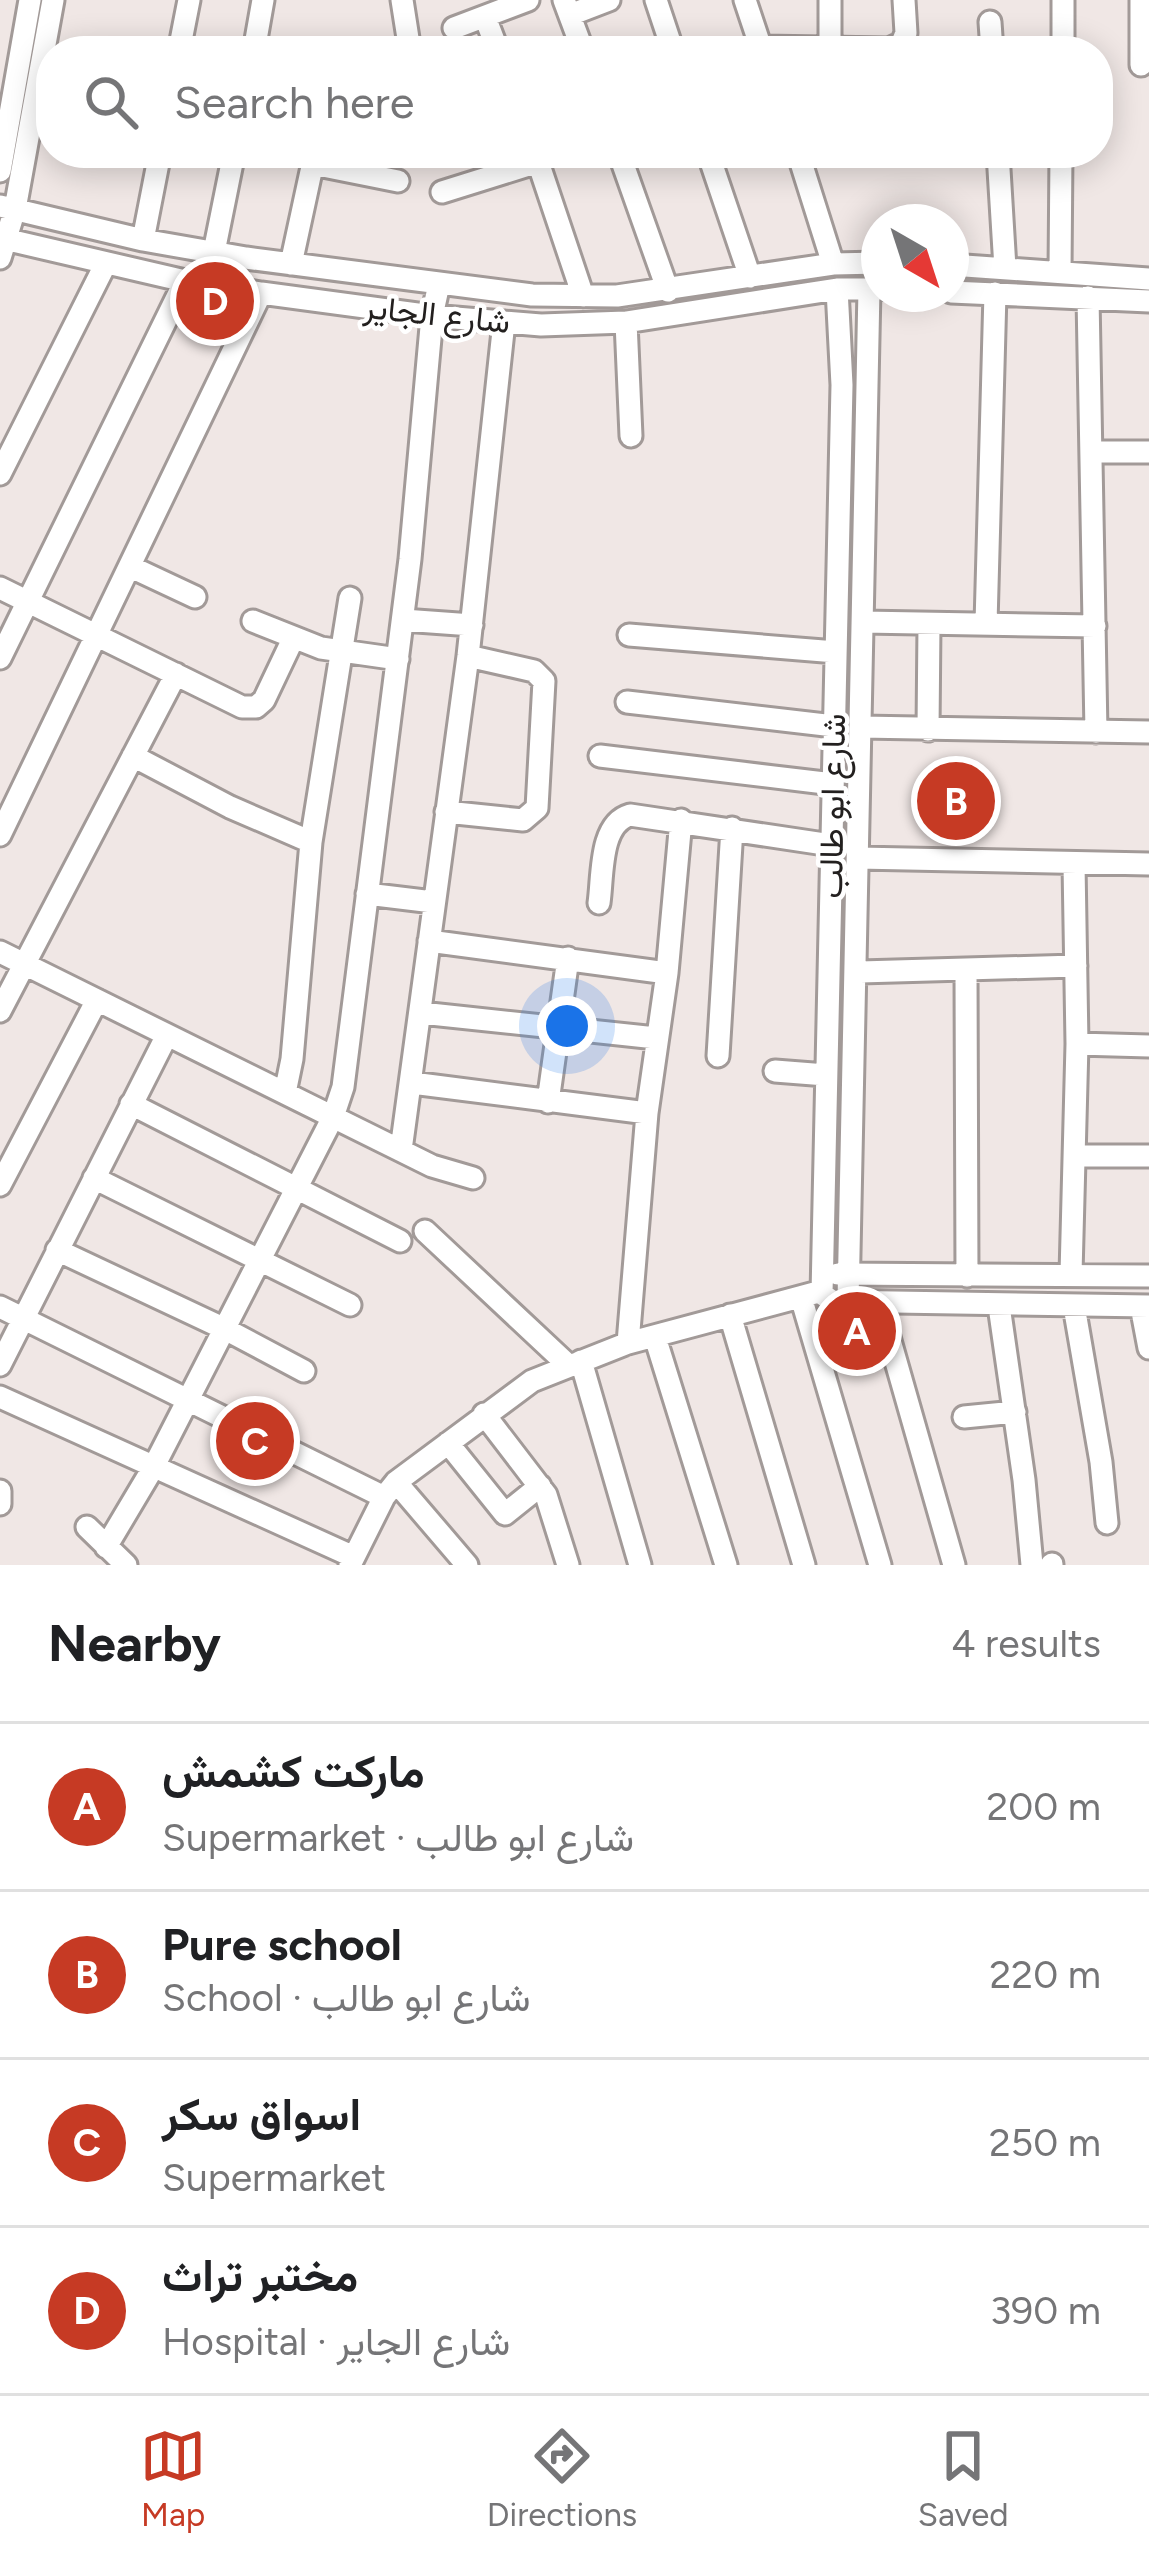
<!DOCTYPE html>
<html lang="en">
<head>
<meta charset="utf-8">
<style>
	:root { --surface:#fff; --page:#f6f6f6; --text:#202124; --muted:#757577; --line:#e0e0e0; --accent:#c63a24 }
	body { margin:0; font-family:Figtree,Vazirmatn,sans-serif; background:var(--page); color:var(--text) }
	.compass { position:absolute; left:861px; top:204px; width:108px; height:108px; border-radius:50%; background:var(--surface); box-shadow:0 6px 30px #0003; rotate:141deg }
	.you { position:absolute; left:567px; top:1026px; width:42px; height:42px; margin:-30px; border:9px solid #fff; border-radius:50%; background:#1a73e8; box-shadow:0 0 0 18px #1a73e833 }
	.badge { display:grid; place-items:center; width:78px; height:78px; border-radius:50%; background:var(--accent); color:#fff; font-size:39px; font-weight:700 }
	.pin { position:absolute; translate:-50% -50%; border:6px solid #fff; box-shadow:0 3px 12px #0006 }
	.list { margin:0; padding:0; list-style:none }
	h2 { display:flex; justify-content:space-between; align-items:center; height:156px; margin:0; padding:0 48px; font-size:51px }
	h2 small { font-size:39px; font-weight:400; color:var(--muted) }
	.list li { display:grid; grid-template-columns:78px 1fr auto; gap:36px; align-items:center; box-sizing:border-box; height:168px; padding:0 48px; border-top:3px solid var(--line) }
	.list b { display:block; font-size:45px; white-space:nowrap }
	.list p { margin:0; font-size:39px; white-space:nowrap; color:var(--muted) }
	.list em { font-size:39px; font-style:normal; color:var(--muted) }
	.icon { flex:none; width:66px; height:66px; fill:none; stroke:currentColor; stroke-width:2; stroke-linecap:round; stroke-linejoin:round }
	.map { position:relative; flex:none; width:1149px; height:1565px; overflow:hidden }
	.search { position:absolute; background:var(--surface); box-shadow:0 6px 30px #0003; left:36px; right:36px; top:36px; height:132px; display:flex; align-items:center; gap:30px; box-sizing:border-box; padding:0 42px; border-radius:48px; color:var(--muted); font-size:45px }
	.sheet { height:828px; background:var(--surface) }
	nav { display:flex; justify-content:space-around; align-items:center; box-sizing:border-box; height:168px; border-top:3px solid var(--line); background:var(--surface); font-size:33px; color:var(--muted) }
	nav a { display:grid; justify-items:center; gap:6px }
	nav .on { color:var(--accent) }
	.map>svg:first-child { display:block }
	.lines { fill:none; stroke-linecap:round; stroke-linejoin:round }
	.minor-casing { stroke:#a29a98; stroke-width:27 }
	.minor { stroke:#fff; stroke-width:21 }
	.labels { text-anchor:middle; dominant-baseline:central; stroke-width:9; stroke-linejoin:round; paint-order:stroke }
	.street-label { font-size:33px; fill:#23201f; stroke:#fff }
</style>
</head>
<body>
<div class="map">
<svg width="1149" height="1565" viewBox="0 0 1149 1565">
	<rect width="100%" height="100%" fill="#f0e7e5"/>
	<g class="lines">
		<defs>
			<path id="minor" d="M402,0L410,51
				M564,0L583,51
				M656,0L673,51
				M745,0L762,51
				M570,15L609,0
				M485,17L498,51
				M990,22L992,51
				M454,28L528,0
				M761,47L889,49L902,43L906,33L904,0
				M830,48V0
				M179,51L189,0
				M254,51L263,0
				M1063,51V0
				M1141,65V0
				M535,153L583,296
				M619,153L668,291
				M708,153L750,277
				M798,153L833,264
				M998,153L1005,268
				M313,164L398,181
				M0,171L30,0
				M442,192L538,162
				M0,206L143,240L246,258L532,295L617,296L833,264L879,263
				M0,238L185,281L261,293L432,316L541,325L626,322L837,289H879
				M143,240L160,153
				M214,252L234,153
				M0,258L15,209L53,0
				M291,264L315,153
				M951,265L1149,279
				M1060,272L1061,153
				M837,289L842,385L822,1294L832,1301L1149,1306
				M951,292L1149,301
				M1088,297L1096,732
				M626,322L631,436
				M1092,452H1149
				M0,474L106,263
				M131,567L195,597
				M0,588L242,707H256L264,700L293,639
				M403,620L472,625
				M253,621L321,648L398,659
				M863,622L1095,626
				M986,624L995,293
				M629,635L836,652
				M0,658L185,281
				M627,702L834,726
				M861,727L1149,732
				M928,730L929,624
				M133,756L230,807L311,842
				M600,756L833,784
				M446,812L523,820L537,808L544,681L534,671L468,656
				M0,835L261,293
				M858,858L1149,864
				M367,894L433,902
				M599,903C603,876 599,824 630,815L831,845
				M429,941L667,973L647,1113L628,1343
				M0,952L432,1166L473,1178
				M966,971L967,1276
				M860,972L1076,966
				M667,973L681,820
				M0,1011L176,674
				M421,1013L656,1038
				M1077,1044L1149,1046
				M718,1056L732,828
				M775,1071L826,1075
				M412,1083L647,1113
				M285,1093L292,1059L311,842L350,598
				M548,1102L568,958
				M131,1104L400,1241
				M401,1150L468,656L504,322
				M1076,1156H1149
				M94,1178L350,1305
				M0,1185L97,1000
				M425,1231L568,1365
				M57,1250L225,1329L304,1371
				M838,1274L1149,1276
				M1071,1274L1077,1044L1074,864
				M801,1297L880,1565
				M848,1301L869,289
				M879,1302L954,1565
				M999,1306L1024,1480L1032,1565
				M1074,1306L1101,1462L1107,1523
				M1141,1306L1149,1348
				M0,1307L384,1497
				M730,1315L804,1565
				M655,1337L726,1565
				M581,1361L640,1565
				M0,1365L167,1035
				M0,1397L354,1557
				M484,1414L546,1495L568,1565
				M964,1417L1015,1412
				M448,1443L505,1514L540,1486
				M396,1482L467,1565
				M0,1491V1504
				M87,1527L126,1565
				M106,1547L153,1468L333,1117L343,1087L410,559L432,316L439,284
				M350,1565L384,1497L396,1482L532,1381L628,1343L822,1291
				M1051,1565L1052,1564"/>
		</defs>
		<!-- minor casing -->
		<use href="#minor" class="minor-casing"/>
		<!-- minor -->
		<use href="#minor" class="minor"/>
	</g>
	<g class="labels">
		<!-- street labels -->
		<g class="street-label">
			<text transform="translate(437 314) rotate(6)">شارع الجاير</text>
			<text transform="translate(832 806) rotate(-89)">شارع ابو طالب</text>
		</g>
	</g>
</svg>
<svg class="compass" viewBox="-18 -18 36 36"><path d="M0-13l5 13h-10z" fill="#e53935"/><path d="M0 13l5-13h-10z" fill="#757577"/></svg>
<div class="you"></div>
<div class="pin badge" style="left:857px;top:1331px">A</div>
<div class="pin badge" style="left:956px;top:801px">B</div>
<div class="pin badge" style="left:255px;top:1441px">C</div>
<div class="pin badge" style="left:215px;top:301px">D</div>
<div class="search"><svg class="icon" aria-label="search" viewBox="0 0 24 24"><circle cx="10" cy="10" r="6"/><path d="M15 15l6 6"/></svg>Search here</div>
</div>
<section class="sheet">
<h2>Nearby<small>4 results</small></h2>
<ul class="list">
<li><span class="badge">A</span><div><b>ماركت كشمش</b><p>Supermarket · شارع ابو طالب</p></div><em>200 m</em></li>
<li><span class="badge">B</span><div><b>Pure school</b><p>School · شارع ابو طالب</p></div><em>220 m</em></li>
<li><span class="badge">C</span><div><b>اسواق سكر</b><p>Supermarket</p></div><em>250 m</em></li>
<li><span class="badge">D</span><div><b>مختبر تراث</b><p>Hospital · شارع الجاير</p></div><em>390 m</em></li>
</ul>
</section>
<nav>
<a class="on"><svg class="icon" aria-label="map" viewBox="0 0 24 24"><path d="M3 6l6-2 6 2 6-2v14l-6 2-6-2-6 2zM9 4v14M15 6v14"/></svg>Map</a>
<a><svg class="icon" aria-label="directions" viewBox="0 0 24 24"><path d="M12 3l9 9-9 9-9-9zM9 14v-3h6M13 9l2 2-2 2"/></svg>Directions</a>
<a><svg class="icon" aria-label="saved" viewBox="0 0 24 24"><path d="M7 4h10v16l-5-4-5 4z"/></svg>Saved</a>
</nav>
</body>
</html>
